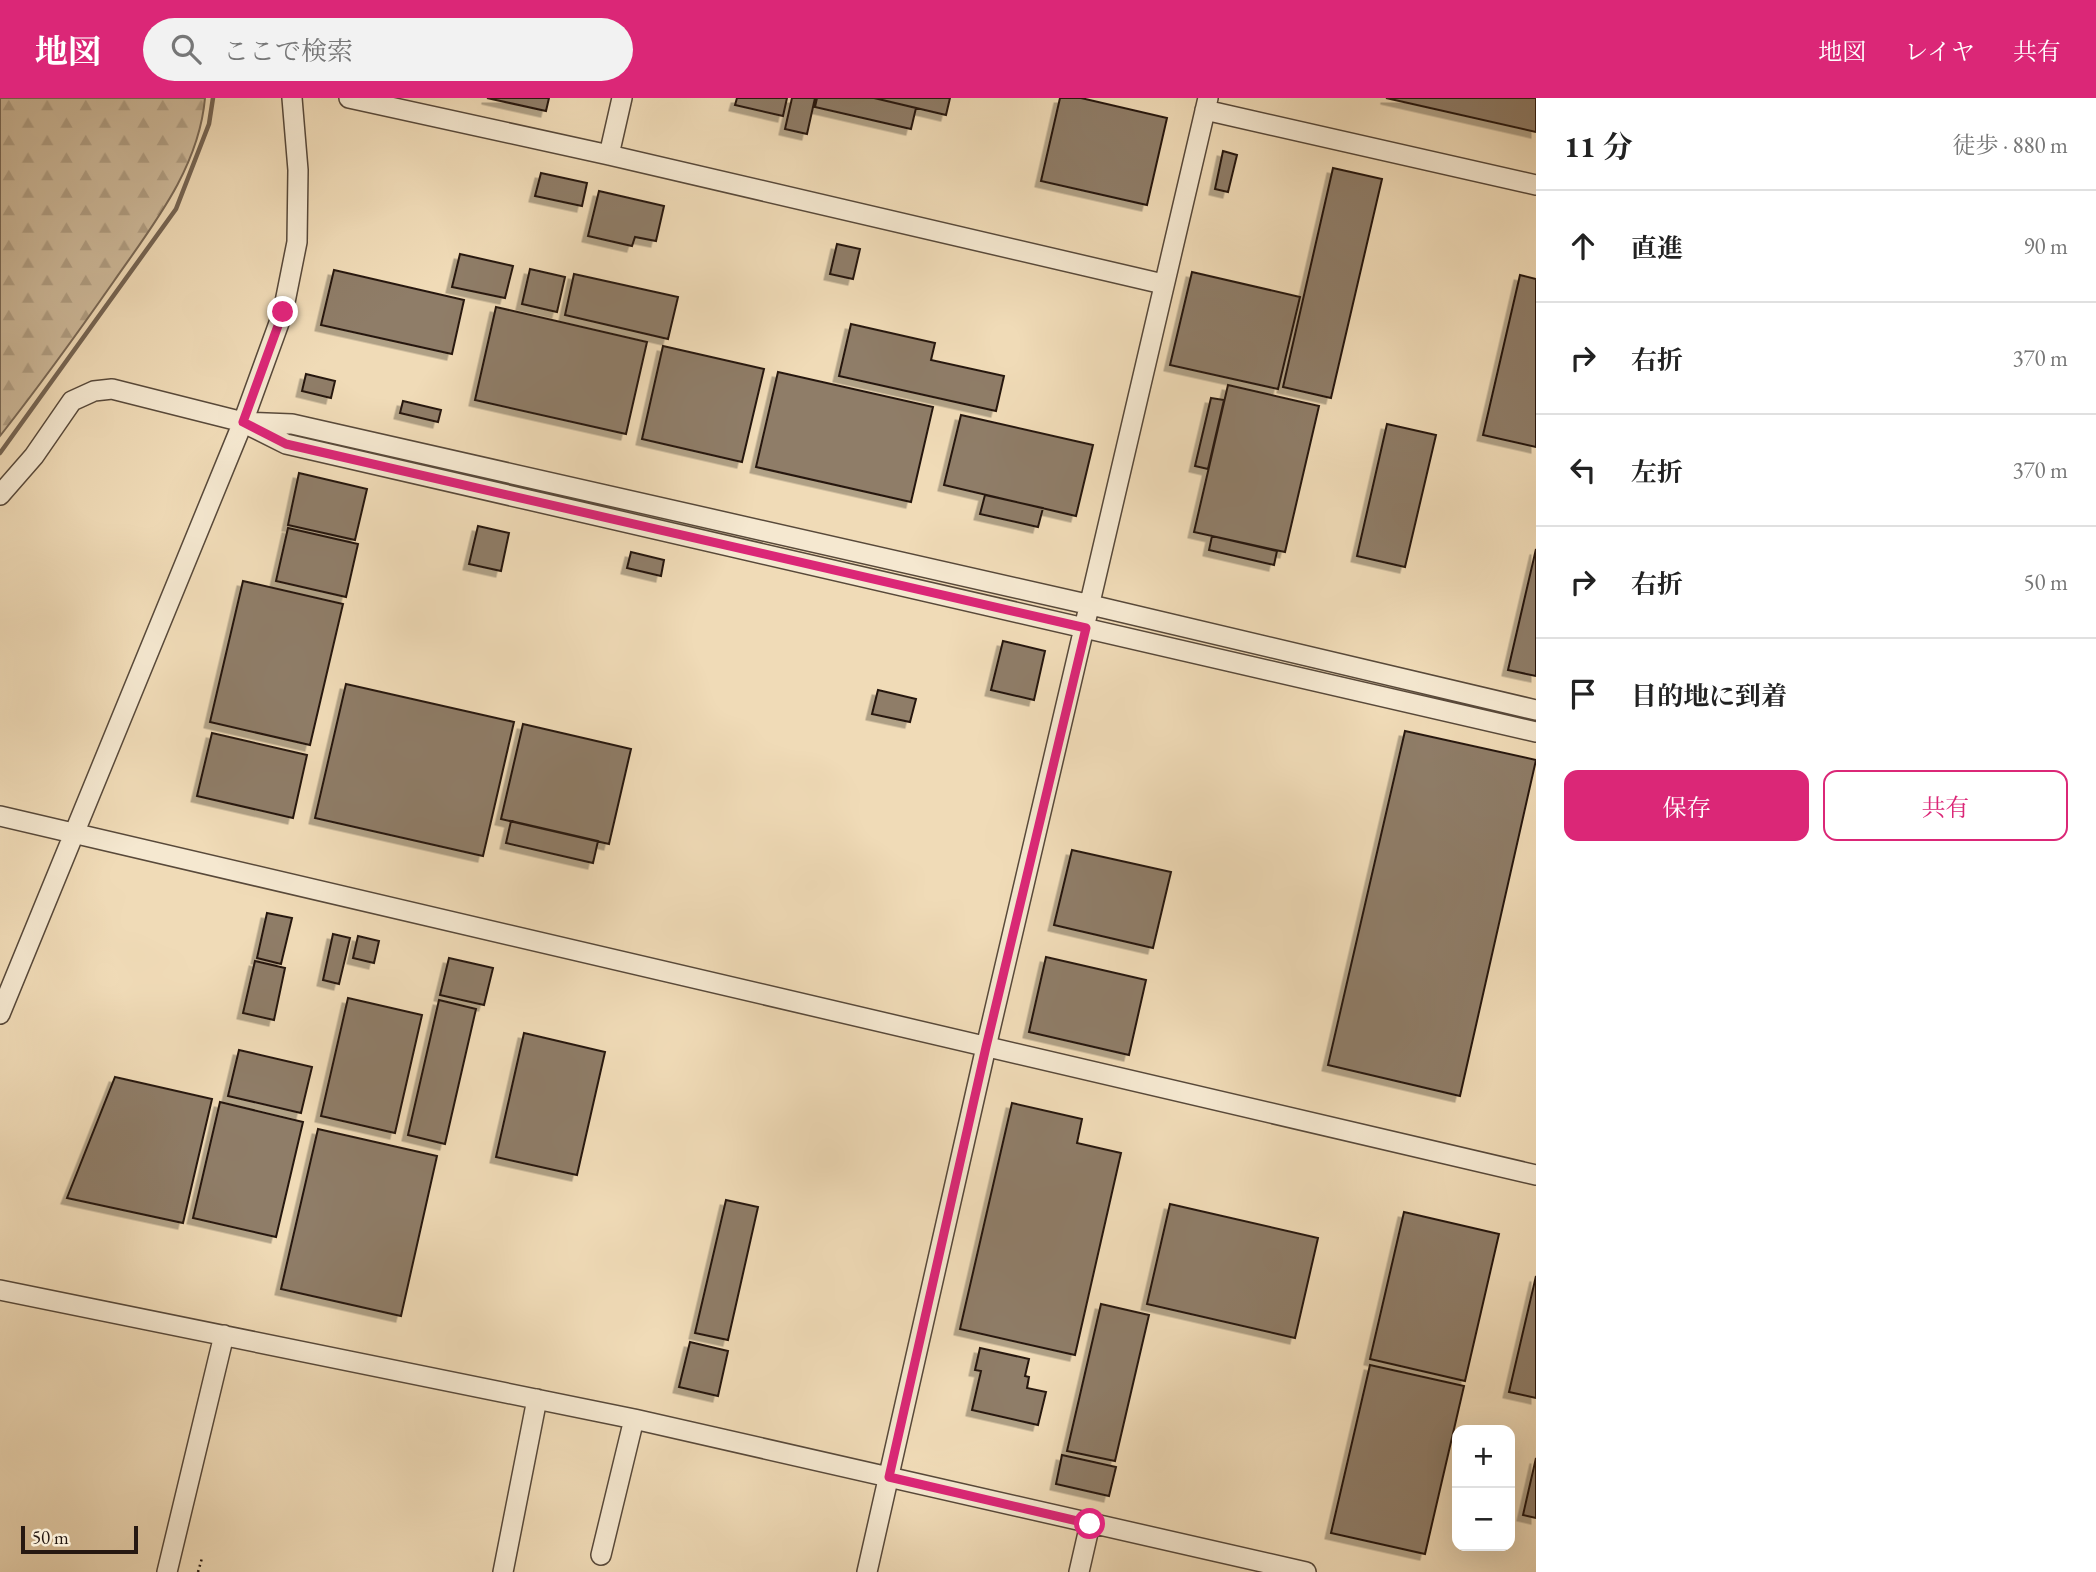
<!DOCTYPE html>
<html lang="ja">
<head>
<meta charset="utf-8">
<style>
	:root { --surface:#fff; --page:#f2f2f2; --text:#222; --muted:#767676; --line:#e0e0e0; --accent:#db2777 }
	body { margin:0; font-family:"EB Garamond","Noto Serif JP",serif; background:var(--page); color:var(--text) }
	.controls { position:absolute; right:21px; bottom:21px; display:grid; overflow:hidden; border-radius:14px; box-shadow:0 7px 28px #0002 }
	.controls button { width:63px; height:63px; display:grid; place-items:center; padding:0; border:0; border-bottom:2px solid var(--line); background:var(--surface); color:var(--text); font:35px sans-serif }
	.scale { position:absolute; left:21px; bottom:18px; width:117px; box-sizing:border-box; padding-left:7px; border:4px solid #261811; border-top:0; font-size:19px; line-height:24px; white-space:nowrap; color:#261811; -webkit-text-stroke:5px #f5e8d0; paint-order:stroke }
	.stop { position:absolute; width:21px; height:21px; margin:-16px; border:5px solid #db2777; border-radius:50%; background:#fff }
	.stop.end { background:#db2777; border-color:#fff; box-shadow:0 2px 7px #0008 }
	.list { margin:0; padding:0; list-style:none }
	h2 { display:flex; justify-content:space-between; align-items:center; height:91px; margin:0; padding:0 28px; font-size:30px }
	h2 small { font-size:23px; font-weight:400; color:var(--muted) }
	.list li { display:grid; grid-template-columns:46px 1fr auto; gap:21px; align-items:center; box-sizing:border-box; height:112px; padding:0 28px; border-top:2px solid var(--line) }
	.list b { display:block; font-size:26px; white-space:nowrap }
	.list em { font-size:23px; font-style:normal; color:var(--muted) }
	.actions { display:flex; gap:14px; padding:21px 28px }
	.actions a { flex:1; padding:16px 0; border:2px solid var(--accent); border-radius:14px; text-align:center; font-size:24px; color:var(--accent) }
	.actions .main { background:var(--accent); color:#fff }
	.icon { flex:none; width:38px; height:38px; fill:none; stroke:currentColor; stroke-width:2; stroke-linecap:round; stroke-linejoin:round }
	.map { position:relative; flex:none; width:1536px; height:1474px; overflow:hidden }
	header { display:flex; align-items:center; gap:42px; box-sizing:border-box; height:98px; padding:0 35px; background:var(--accent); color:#fff }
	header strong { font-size:33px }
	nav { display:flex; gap:38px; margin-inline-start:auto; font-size:24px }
	.search { width:490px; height:63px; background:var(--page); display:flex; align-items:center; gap:18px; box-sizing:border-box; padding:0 24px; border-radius:38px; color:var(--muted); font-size:26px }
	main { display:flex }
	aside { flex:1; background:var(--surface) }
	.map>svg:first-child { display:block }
	.forest { fill:url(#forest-firs); stroke:#7a6956; stroke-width:2 }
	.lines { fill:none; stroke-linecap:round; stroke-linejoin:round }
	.stream { stroke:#766553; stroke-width:4.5 }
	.building { fill:#8f7d67; stroke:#261811; stroke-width:2; filter:url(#shadow) }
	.minor-casing { stroke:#58493a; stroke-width:22 }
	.path { stroke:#261811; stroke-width:2.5; stroke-dasharray:2 3.5; stroke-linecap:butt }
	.minor { stroke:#f5e8d0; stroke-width:19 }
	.route { stroke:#db2777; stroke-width:9 }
</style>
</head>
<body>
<header>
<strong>地図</strong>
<div class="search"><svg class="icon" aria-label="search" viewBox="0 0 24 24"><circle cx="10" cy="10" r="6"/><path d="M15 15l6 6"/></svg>ここで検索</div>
<nav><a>地図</a><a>レイヤ</a><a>共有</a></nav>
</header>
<main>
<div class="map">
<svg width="1536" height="1474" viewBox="0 0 1536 1474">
	<defs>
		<pattern id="forest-firs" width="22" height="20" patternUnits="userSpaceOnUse" patternTransform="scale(1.75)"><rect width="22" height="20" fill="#ceba9b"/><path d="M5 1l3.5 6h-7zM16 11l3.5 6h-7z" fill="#b19f84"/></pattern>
		<filter id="shadow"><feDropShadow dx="-5.5" dy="5.5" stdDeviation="0" flood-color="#0004"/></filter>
	</defs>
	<rect width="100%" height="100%" fill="#f0dbb7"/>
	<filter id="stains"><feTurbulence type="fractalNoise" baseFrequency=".00286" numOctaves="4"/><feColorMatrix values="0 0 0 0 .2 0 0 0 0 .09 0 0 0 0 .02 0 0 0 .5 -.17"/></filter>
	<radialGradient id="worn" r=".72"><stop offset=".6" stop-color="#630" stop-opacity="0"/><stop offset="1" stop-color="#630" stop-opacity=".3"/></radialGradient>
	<!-- forest -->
	<path class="forest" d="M0,0H205C199,70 153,127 114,183C77,236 40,287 0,338Z"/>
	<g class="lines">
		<!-- stream -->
		<path class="stream" d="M0,355L176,111L209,26L213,0"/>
	</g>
	<!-- building -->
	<path class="building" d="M487,0H549L546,13Z
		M737,0H787L783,18L735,7Z
		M792,0H815L807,36L785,31Z
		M817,0H874L916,10L911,31L815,9Z
		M874,0H950L946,17Z
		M1060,0H1081L1167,20L1147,107L1041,83Z
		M1386,0H1536V34Z
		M1223,53L1237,57L1228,94L1215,91Z
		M1333,70L1382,81L1331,300L1283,289Z
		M541,75L587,85L582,108L535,98Z
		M599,93L664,108L656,143L635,139L632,148L588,138Z
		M837,146L860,151L853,181L830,176Z
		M460,156L513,168L505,200L452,189Z
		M530,171L565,179L557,214L522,206Z
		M334,172L464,202L452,256L321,227Z
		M1192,174L1300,199L1278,291L1170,267Z
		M574,176L678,199L668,241L565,217Z
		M1520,177L1536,181V349L1483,337Z
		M496,209L647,244L626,336L475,302Z
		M851,226L935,245L931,262L1004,278L996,313L839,278Z
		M663,248L764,271L742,364L642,341Z
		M778,274L933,309L911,404L756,369Z
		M306,276L335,283L331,300L302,293Z
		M1228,287L1319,308L1285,454L1194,434Z
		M1211,300L1224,302L1208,371L1195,368Z
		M403,303L441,312L438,324L400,315Z
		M961,317L1093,347L1076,418L944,387Z
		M1387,326L1436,337L1405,469L1357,458Z
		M299,375L367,391L355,442L288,427Z
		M985,397L1043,410L1038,429L980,416Z
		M478,428L509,435L501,473L469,466Z
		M288,430L358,446L346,499L276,483Z
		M1212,438L1277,453L1274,467L1209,452Z
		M1536,451V578L1508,572Z
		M631,454L664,462L661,478L627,470Z
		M243,483L343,506L310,647L210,624Z
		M1003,543L1045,553L1034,602L991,592Z
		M346,586L514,624L483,758L315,720Z
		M878,592L916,601L910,624L872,616Z
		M523,626L631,651L609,746L501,721Z
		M1405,633L1536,662L1460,998L1328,967Z
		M212,635L307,657L293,720L197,698Z
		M511,723L598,743L593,765L506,745Z
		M1072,752L1171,774L1153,850L1054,827Z
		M267,815L292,820L281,866L257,860Z
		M333,836L350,840L339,886L323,882Z
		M358,838L379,843L374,865L353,860Z
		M1046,859L1146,882L1129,957L1029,934Z
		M449,860L493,870L484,907L440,897Z
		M255,863L285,870L274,922L243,915Z
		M348,900L422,917L395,1035L321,1018Z
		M439,902L476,911L445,1046L408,1037Z
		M524,935L605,954L577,1077L496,1059Z
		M239,952L312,969L301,1015L228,998Z
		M115,979L212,1001L183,1125L67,1100Z
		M220,1004L303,1024L276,1139L193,1120Z
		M1012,1005L1082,1021L1077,1045L1121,1055L1075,1257L960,1231Z
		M318,1031L437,1058L401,1218L281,1191Z
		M726,1102L758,1109L728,1242L695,1235Z
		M1170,1106L1318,1140L1295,1240L1147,1206Z
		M1404,1114L1499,1136L1465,1283L1370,1261Z
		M1536,1178V1300L1509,1294Z
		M1101,1206L1149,1217L1115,1363L1067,1353Z
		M690,1244L728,1253L718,1298L679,1289Z
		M980,1250L1029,1261L1025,1278L1029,1279L1027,1290L1046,1294L1038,1327L972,1312L981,1273L975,1272Z
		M1370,1267L1464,1288L1425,1456L1331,1435Z
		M1062,1357L1116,1369L1109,1398L1056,1386Z
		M1536,1360V1420L1523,1417Z"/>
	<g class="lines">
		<defs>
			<path id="minor" d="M349,0L609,57L1163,186
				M1205,12L1536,87
				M609,57L622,0
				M250,328L286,346L1536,634
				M0,397L34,358L72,303L94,293L112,291L243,324L292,326L1091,507L1536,612
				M0,718L1536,1077
				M0,916L243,324L283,214L297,144L298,72L292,0
				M0,1192L634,1321L1306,1474
				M601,1457L634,1321
				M167,1474L224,1237
				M503,1474L537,1301
				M867,1474L986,949L1208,0
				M1079,1474L1090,1426"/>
		</defs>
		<!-- minor casing -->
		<use href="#minor" class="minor-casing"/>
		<!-- path -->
		<path class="path" d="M198,1474L202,1460"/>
		<!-- minor -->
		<use href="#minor" class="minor"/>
	</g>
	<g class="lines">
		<!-- route -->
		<path class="route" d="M283,214L243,324L286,346L1086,530L986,949L889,1379L1090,1426"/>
	</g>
	<rect width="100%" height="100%" filter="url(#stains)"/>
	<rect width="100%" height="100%" fill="url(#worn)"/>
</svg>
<div class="controls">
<button>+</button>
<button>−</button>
</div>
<div class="scale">50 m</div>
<div class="stop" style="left:1090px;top:1426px"></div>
<div class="stop end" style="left:283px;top:214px"></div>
</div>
<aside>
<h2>11 分<small>徒歩 · 880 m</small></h2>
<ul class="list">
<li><svg class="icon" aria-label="ahead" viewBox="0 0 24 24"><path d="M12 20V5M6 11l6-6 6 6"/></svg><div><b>直進</b></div><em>90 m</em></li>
<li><svg class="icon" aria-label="right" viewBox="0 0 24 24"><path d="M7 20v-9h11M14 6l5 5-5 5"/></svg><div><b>右折</b></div><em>370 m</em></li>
<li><svg class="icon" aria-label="left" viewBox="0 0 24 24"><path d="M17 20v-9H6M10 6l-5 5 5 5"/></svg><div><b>左折</b></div><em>370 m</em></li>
<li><svg class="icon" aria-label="right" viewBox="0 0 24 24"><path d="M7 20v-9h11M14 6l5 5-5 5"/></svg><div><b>右折</b></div><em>50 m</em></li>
<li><svg class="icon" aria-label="arrive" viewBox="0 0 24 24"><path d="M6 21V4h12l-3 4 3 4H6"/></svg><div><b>目的地に到着</b></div></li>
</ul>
<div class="actions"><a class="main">保存</a><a>共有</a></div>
</aside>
</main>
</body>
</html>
